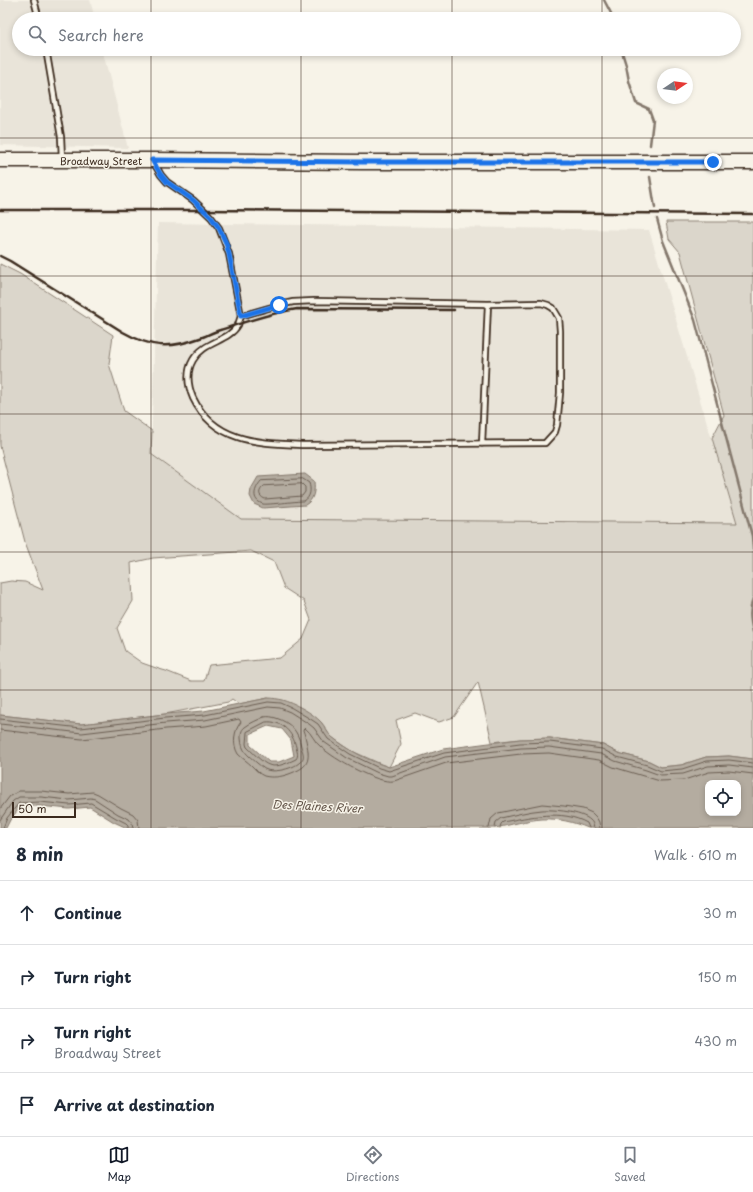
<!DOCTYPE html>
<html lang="en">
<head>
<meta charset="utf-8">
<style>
	:root { --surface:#fff; --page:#f6f6f7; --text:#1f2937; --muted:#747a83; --line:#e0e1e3; --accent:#111827 }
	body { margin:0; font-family:"Playpen Sans",sans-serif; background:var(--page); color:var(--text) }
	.controls { position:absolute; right:12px; bottom:12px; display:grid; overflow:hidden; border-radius:8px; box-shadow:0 2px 6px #0003 }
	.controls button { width:36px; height:36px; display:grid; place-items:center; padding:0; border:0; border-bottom:1px solid var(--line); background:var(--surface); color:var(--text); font:20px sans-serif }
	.compass { position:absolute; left:657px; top:68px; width:36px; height:36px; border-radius:50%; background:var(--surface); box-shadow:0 2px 6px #0003; rotate:77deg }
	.scale { position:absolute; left:12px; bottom:10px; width:64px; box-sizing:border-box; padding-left:4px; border:2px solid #3b2a1e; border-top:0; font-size:11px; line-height:14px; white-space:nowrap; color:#3b2a1e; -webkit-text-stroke:3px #f7f3e8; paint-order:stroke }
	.stop { position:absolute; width:12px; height:12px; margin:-9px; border:3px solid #1a73e8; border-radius:50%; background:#fff }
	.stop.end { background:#1a73e8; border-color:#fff; box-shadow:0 1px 4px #0008 }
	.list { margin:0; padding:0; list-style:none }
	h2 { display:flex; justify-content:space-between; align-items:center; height:52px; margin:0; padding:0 16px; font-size:17px }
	h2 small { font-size:13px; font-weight:400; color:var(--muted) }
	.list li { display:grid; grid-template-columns:26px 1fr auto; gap:12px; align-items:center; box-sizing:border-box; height:64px; padding:0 16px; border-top:1px solid var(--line) }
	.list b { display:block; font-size:15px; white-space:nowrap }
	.list p { margin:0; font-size:13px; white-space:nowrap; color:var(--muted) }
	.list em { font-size:13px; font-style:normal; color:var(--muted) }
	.icon { flex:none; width:22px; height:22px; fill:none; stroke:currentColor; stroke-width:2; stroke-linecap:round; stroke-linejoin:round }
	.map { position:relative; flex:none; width:753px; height:828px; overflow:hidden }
	.search { position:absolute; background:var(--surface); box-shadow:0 2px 6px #0003; left:12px; right:12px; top:12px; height:44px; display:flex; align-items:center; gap:10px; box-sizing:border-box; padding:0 14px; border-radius:22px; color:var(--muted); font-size:15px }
	.sheet { height:308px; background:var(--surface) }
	nav { display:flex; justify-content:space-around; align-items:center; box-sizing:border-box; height:56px; border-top:1px solid var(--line); background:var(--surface); font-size:11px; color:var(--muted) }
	nav a { display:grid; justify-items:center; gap:2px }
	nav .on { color:var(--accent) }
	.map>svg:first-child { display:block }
	.built { fill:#e9e4d9 }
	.green { fill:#dbd6cb; stroke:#8b8074; fill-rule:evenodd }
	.water { fill:#b4aca0; stroke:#84786c; fill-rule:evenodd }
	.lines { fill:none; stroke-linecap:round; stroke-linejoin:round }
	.shore { stroke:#6b5e52; stroke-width:1 }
	.stream { stroke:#84786c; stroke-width:2.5 }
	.service-casing { stroke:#3b2a1e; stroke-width:8 }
	.primary-casing { stroke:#3b2a1e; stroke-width:17 }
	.service { stroke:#f7f3e8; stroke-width:4.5 }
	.primary { stroke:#f7f3e8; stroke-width:14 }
	.rail { stroke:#3b2a1e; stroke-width:2.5 }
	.route { stroke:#1a73e8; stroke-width:5 }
	.grid { fill:none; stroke:#3b2a1e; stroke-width:1; stroke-opacity:0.55 }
	.labels { text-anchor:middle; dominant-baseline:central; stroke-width:3; stroke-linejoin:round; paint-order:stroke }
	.street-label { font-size:10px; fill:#3b2a1e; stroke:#f7f3e8 }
	.water-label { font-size:11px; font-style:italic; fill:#5f5145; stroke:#f7f3e8 }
</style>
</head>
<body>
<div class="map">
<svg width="753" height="828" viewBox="0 0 753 828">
	<rect width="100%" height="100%" fill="#f7f3e8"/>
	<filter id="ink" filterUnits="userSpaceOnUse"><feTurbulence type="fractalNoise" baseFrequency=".025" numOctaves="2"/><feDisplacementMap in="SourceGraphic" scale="8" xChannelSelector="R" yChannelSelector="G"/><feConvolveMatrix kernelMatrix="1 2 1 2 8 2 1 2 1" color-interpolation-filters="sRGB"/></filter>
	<g filter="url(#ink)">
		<!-- built -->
		<path class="built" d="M0,0H90L95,19H19V49H102L128,148L0,145Z
			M158,223L649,230L737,523L241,519L151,454Z"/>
		<!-- green -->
		<path class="green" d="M666,222H753V759L729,756L706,757L681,765L661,767L649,761L618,753L603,745L550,738L520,739L492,742L478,682L454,717L439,722L415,713L396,720L401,744L389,767L381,764L352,751L330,736L321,722L268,698L239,704L232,699L228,702L165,714L81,724L0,715V583L11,581L25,582L43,590L25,542L0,446V264L20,274L113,335L109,364L124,411L152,431L151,454L241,519L737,523L712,438L724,415L680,252L669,239ZM251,551L274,562L284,588L304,601L311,620L303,639L280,658L209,665L204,681H191L166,671L159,669L142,663L125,651L117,628L133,601L131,563L153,558Z"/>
		<!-- water -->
		<path class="water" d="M305,474L314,481C315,491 314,500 305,505L263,508L254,504L250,496L251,489L258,477Z
			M268,698C273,698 278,699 283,700C294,703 313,713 321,722C325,726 327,733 332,737C348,750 369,761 389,767L443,749L520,739L550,738L603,745L618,753L649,761L661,767L681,765L706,757L729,756L753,759V828H588C574,822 557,818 542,819C527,820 510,825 495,828H127L114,822L90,807L69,809L40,806H21L10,820L6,828H0V715L81,724L165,714L204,711ZM268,726L282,729L291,740L294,756L279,762H269L250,745V734ZM708,783H738V813H708Z"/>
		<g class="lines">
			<!-- shore -->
			<path class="shore" d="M303,479L309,483C311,489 311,497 304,501C296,501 268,505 263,504C251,500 254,489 261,481Z
				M302,484L305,487V492L302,496L265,499C258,496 258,491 264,486Z
				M264,717C269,716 272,717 276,718C291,723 298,731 301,746C302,750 304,754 303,758C299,768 275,773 267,770C263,769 260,765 257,763C247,754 242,752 241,738C241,734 241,730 245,727C250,723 258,720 264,717Z
				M0,719L81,728L165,718L205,715L268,702L281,703L292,708L312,720L318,724L328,739L350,754L379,768L389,771L444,753L520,743L550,742L602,749L617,757L647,765L661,771L682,769L707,761L729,760L753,763
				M266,722C282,720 293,733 296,747C297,752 299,755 296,759C269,772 267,766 247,747L246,744L247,732Z
				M0,724L82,733L166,723L205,720L268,707L280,708L290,712L309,724L314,728L324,742L347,758L378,773L388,776H392L445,757L521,748L549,747L601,754L615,761L646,770L660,775L683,774L708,766L729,765L753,768
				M0,730L82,739L166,729L206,726L239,719L241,722C234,730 232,744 238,754C242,758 248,762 252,766C256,770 259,774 264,776C272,778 281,777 289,774C305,768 311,764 307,745C306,740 305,735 303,730L305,728C312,733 314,742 321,747C334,759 377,784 394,781L446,763L521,754L549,753L599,760L613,767L660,781L684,780L709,772L729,771L753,774
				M0,809L10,796L19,791H41L69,794L93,792L98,794L121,808L133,814L138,820L139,828
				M0,820L13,801L19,797H41L69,800L91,798L95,799L118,814L129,819L132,823L133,828
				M3,828L7,818L19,803L40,802L69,805L91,803L116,818L126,823L128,825V828
				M489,828L491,819L498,813L542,804L564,806L583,809L592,813L596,817L599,822L600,828
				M495,828L496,822L501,818C514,815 529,811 542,810C553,809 582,812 590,820C593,822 593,825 594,828
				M500,828L501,824L503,822C529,817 562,809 587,823L589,828"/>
			<!-- stream -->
			<path class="stream" d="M604,0L614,19
				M621,49L626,65L629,81L636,103L649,109L653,120L650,145
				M650,177L655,208
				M657,219L663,241L695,320L752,536L753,549
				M753,598C749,611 750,619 753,632"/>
			<defs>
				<path id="service" d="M34,0L39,19
					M46,49L61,137L62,158
					M154,163L161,175L167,182L193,200L211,217L219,228L229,254L241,316L279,305L293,302L314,301L488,304L541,303L548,305L553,308L559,318L560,331V393L557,425L555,432L545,443L305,445C262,443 215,444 193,398C188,386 186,372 193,360C204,341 228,342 238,325C239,322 240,319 241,316
					M482,444L488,304"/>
				<path id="primary" d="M0,160H152L362,162H753"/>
			</defs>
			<!-- service casing -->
			<use href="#service" class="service-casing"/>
			<!-- primary casing -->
			<use href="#primary" class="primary-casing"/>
			<!-- service -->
			<use href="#service" class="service"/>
			<!-- primary -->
			<use href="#primary" class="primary"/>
			<!-- rail -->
			<path class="rail" d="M0,210H204L753,214
				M0,256L10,261L123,332C151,348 170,349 200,338C206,336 213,332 220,330C245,322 270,313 297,309L454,310"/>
		</g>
	</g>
	<g class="lines" filter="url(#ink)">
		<!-- route -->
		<path class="route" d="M279,305L241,316L229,254L226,243L219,228L211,217L193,200L167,182L161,175L152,160L362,162H713"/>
	</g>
	<!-- grid -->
	<path class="grid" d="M151,0V19M301,0V19M452,0V19M602,0V19M151,49V828M301,49V828M452,49V828M602,49V828M0,138H753M0,276H753M0,414H753M0,552H753M0,690H753"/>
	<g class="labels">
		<!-- street labels -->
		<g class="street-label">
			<text x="101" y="160">Broadway Street</text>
		</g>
		<!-- water labels -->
		<g class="water-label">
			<text transform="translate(317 806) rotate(3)">Des Plaines River</text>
		</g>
	</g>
</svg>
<div class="controls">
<button><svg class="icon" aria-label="locate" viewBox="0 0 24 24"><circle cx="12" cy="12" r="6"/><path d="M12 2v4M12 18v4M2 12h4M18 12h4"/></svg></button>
</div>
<svg class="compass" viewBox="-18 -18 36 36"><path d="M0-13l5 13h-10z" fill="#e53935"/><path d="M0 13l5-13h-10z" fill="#747a83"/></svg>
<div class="scale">50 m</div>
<div class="stop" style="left:279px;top:305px"></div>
<div class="stop end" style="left:713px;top:162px"></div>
<div class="search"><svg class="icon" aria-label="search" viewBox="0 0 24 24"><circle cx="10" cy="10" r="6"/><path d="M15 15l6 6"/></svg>Search here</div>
</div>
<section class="sheet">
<h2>8 min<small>Walk · 610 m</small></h2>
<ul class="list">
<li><svg class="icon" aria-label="ahead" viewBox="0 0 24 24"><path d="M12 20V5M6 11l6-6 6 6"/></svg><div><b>Continue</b></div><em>30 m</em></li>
<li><svg class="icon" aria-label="right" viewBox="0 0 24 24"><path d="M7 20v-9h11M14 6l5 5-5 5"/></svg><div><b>Turn right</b></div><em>150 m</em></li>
<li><svg class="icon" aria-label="right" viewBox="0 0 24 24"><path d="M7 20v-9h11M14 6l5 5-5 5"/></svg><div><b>Turn right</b><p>Broadway Street</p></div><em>430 m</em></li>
<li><svg class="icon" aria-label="arrive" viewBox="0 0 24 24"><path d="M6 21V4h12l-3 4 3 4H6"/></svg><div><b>Arrive at destination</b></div></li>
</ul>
</section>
<nav>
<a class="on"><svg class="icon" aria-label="map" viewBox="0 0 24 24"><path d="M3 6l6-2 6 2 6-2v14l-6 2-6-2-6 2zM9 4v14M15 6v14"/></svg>Map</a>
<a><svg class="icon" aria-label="directions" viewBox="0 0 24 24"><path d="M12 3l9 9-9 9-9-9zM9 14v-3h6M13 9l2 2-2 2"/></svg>Directions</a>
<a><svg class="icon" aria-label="saved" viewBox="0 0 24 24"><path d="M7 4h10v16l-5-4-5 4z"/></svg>Saved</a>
</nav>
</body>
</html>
